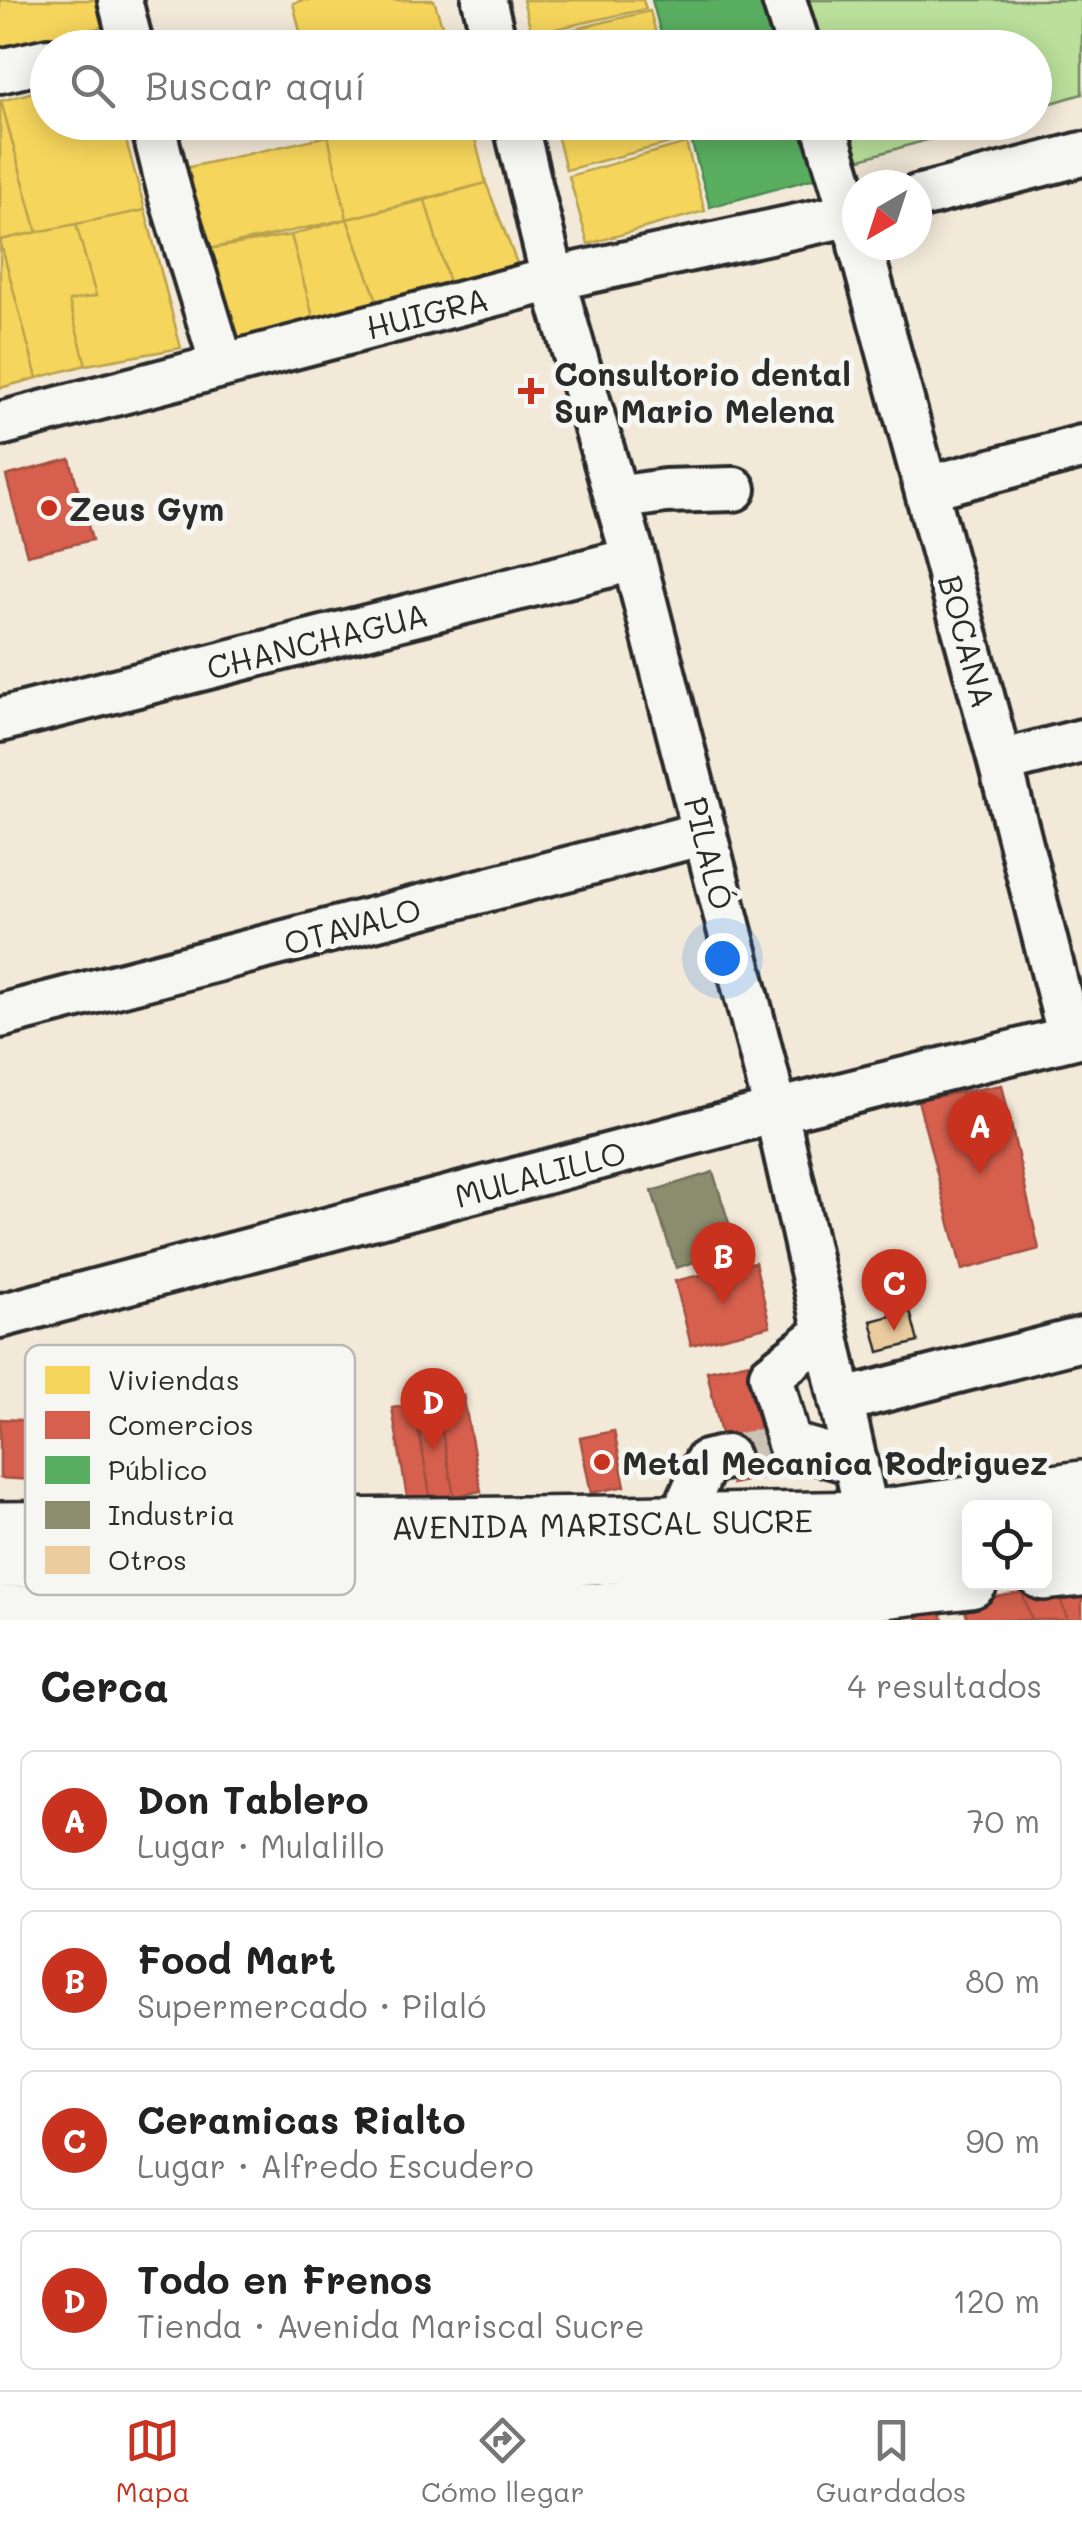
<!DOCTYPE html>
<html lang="es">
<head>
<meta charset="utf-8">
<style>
	:root { --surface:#fff; --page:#f2f2f2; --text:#222; --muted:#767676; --line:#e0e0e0; --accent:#c8321e }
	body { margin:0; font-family:Mali,sans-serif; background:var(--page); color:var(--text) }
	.controls { position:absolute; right:30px; bottom:30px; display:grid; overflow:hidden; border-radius:15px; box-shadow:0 5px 25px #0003 }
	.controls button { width:90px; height:90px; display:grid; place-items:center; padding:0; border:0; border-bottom:2px solid var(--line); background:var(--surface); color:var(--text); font:50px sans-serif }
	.compass { position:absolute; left:842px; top:170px; width:90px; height:90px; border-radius:50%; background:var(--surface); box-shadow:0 5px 25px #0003; rotate:219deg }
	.you { position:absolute; left:722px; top:958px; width:35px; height:35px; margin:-25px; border:8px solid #fff; border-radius:50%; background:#1a73e8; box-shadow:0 0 0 15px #1a73e833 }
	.badge { display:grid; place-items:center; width:65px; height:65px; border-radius:50%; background:var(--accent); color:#fff; font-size:32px; font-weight:700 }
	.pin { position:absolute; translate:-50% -82px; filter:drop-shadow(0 2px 5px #0008) }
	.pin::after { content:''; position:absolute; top:52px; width:35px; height:30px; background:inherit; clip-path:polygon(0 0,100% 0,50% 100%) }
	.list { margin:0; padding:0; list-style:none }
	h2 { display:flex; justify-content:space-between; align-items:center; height:130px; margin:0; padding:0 40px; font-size:42px }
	h2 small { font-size:32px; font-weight:400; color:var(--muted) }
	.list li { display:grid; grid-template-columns:65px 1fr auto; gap:30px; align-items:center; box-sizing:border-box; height:140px; margin:0 20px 20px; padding:0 20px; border:2px solid var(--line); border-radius:15px }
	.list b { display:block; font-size:38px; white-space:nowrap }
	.list p { margin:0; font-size:32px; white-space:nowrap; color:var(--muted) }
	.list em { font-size:32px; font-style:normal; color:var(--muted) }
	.icon { flex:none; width:55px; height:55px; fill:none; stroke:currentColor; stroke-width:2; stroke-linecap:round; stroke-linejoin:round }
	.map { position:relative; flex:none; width:1082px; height:1620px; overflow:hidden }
	.search { position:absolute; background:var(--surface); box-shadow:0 5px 25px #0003; left:30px; right:30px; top:30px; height:110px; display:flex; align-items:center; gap:25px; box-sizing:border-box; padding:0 35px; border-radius:55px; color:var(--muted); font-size:38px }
	.sheet { height:770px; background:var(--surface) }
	nav { display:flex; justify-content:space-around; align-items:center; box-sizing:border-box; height:140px; border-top:2px solid var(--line); background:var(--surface); font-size:28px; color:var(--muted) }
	nav a { display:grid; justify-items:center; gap:5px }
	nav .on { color:var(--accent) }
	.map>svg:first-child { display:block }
	.green { fill:#bae09b; stroke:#728663; stroke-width:2.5 }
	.homes { fill:#f6d55c; stroke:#b9a24d; stroke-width:2.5 }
	.shops { fill:#d6604d; stroke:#a35043; stroke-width:2.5 }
	.public { fill:#5aae61; stroke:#4c8751; stroke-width:2.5 }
	.industry { fill:#8c8c6e; stroke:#6f6f5a; stroke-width:2.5 }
	.building { fill:#ebcc9e; stroke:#2b2b2b; stroke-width:2.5 }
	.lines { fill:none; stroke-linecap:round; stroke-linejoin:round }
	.minor-tunnel { stroke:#cbc3b6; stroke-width:42; stroke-dasharray:42 21; stroke-linecap:butt }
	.minor-casing { stroke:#2b2b2b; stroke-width:50 }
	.major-casing { stroke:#2b2b2b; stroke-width:62 }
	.minor { stroke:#f6f6f2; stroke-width:42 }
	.major { stroke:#f6f6f2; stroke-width:55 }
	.poi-dot { fill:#c8321e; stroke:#f6f6f2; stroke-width:4 }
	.labels { text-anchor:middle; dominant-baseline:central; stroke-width:10; stroke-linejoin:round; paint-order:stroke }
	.street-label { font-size:32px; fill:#2b2b2b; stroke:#f6f6f2 }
	.poi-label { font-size:32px; font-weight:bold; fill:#2b2b2b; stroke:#f6f6f2; text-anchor:start }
	.key { fill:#f6f6f2; stroke:#b9b9b6; stroke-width:2.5 }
	.key-label { font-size:28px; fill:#2b2b2b }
</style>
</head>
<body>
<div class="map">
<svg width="1082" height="1620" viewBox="0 0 1082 1620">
	<rect width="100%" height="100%" fill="#f3e9d9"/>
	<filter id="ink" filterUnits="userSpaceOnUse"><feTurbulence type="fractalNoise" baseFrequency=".01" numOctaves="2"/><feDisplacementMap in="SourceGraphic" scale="20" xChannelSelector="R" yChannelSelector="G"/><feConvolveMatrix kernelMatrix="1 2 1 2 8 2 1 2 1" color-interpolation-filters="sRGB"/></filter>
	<g filter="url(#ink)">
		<!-- green -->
		<path class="green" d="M790,0H1082V94L1035,108L1034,48L804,47Z
			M827,122L986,123L840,165Z"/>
		<!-- homes -->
		<path class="homes" d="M0,0H105L113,25L0,48Z
			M303,0H434L443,29L382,48H304L293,3Z
			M523,0H643L646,9L532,34Z
			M650,11L660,48H535L533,39Z
			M443,29L448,48H382Z
			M48,88V122H121L145,210L37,232L1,101Z
			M1,101L37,232L0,240V102Z
			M324,122H382L328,136Z
			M382,122H471L486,183L347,219L328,136Z
			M554,122H678L682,140L566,170Z
			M328,136L347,219L209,249L185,168Z
			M686,143L705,211L588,244L569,176Z
			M486,183L518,266L450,286L425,200Z
			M425,200L450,286L379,306L347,219Z
			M145,210L181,348L86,365L69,301L96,296L76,224Z
			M347,219L379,306L315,324L291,235Z
			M76,224L96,296L69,301L86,365L37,378L0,240Z
			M291,235L315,324L231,342L209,249Z
			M0,240L37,378L0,388Z"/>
		<!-- shops -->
		<path class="shops" d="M70,459L92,540L27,555L6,476Z
			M1002,1085L1039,1249L962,1270L918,1100Z
			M755,1262L770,1326L691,1345L675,1281Z
			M755,1361L781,1473L732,1484L707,1371Z
			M463,1395L481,1491L454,1496L436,1400Z
			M436,1400L454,1496L431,1500L414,1404Z
			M414,1404L431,1500L408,1503L392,1408Z
			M0,1419L38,1421L33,1480L0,1478Z
			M614,1431L625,1486L591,1493L580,1438Z
			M1082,1588V1620H1068L1057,1591Z
			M1057,1591L1068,1620H1032L1022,1593Z
			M1022,1593L1032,1620H968L962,1602Z
			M940,1611L943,1620H918L916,1613Z"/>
		<!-- public -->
		<path class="public" d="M652,0H769L783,48H665Z
			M686,122H804L819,177L710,207Z"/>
		<!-- industry -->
		<path class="industry" d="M713,1172L737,1249L676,1268L652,1191Z"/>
		<!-- building -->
		<path class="building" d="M910,1311L918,1342L879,1352L871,1321Z"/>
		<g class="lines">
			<!-- minor-tunnel -->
			<path class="minor-tunnel" d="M727,1457L775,1447"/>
			<defs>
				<path id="minor" d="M120,0L132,48
					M484,0L496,48
					M784,0L799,48
					M0,71L48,60
					M152,122L170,194L222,364
					M515,122L553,279L634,559L776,1111L884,1590
					M823,122L857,233
					M917,197L1082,154
					M860,245L1000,762L1070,1038
					M0,424L553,279L857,213
					M927,488L1082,447
					M616,498L665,491L734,489
					M0,720L634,559
					M1000,762L1082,741
					M0,1016L705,833
					M0,1316L776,1111L1082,1035
					M826,1332L771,1375L789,1444L856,1463
					M841,1401L1082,1339
					M679,1523L706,1462L727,1457
					M1044,1537L1082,1532
					M0,1566L132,1563L477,1567L684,1559L785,1561L970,1548"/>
				<path id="major" d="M0,1530L616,1524L870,1519L1082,1489
					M1044,1572L1082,1568
					M0,1614L600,1611L884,1590L970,1580"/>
			</defs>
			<!-- minor casing -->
			<use href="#minor" class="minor-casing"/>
			<!-- major casing -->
			<use href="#major" class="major-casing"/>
			<!-- minor -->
			<use href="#minor" class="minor"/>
			<!-- major -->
			<use href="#major" class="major"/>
		</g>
	</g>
	<!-- markers -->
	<g class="poi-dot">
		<path d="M526 376h10v10h10v10h-10v10h-10v-10h-10v-10h10z"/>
		<circle cx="49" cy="508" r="10"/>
		<circle cx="602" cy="1462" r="10"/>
	</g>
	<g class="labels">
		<!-- street labels -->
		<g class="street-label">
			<text transform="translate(427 312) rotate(-14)">HUIGRA</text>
			<text transform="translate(317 640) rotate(-14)">CHANCHAGUA</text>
			<text transform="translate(968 641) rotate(75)">BOCANA</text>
			<text transform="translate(710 853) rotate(76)">PILALÓ</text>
			<text transform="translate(352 925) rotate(-15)">OTAVALO</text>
			<text transform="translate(540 1173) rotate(-15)">MULALILLO</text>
			<text transform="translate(602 1523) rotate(-1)">AVENIDA MARISCAL SUCRE</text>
		</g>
		<!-- poi labels -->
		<g class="poi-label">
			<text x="554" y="373">Consultorio dental<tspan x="554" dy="37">Sur Mario Melena</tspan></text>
			<text x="69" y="508">Zeus Gym</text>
			<text x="622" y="1462">Metal Mecanica Rodriguez</text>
		</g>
	</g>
	<!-- legend -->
	<rect x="25" y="1345" width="330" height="250" rx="15" class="key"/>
	<rect x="45" y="1366" width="45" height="28" fill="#f6d55c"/>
	<rect x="45" y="1411" width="45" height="28" fill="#d6604d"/>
	<rect x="45" y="1456" width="45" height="28" fill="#5aae61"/>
	<rect x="45" y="1501" width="45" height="28" fill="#8c8c6e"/>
	<rect x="45" y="1546" width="45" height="28" fill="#ebcc9e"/>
	<g class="key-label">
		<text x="108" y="1390">Viviendas</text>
		<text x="108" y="1435">Comercios</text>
		<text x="108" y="1480">Público</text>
		<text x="108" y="1525">Industria</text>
		<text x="108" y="1570">Otros</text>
	</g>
</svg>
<div class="controls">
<button><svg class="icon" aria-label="locate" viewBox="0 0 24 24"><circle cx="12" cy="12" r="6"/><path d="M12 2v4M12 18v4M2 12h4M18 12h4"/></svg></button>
</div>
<svg class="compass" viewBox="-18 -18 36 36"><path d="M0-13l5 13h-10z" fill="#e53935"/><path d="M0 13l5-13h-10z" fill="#767676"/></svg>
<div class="you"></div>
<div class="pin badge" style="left:980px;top:1174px">A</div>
<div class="pin badge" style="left:723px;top:1304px">B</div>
<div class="pin badge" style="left:894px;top:1331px">C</div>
<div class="pin badge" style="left:433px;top:1450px">D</div>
<div class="search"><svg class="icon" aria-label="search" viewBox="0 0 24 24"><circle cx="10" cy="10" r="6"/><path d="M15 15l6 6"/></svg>Buscar aquí</div>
</div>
<section class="sheet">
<h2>Cerca<small>4 resultados</small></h2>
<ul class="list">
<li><span class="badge">A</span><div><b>Don Tablero</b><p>Lugar · Mulalillo</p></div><em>70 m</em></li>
<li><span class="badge">B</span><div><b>Food Mart</b><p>Supermercado · Pilaló</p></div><em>80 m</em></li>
<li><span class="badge">C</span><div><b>Ceramicas Rialto</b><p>Lugar · Alfredo Escudero</p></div><em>90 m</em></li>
<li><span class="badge">D</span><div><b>Todo en Frenos</b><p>Tienda · Avenida Mariscal Sucre</p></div><em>120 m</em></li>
</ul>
</section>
<nav>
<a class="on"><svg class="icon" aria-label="map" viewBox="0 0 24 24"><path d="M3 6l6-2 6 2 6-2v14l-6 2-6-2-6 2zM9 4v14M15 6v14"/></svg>Mapa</a>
<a><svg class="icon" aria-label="directions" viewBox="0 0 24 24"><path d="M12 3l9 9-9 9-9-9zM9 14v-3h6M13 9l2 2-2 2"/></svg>Cómo llegar</a>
<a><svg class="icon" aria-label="saved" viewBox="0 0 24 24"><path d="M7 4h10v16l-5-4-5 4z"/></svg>Guardados</a>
</nav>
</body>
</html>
